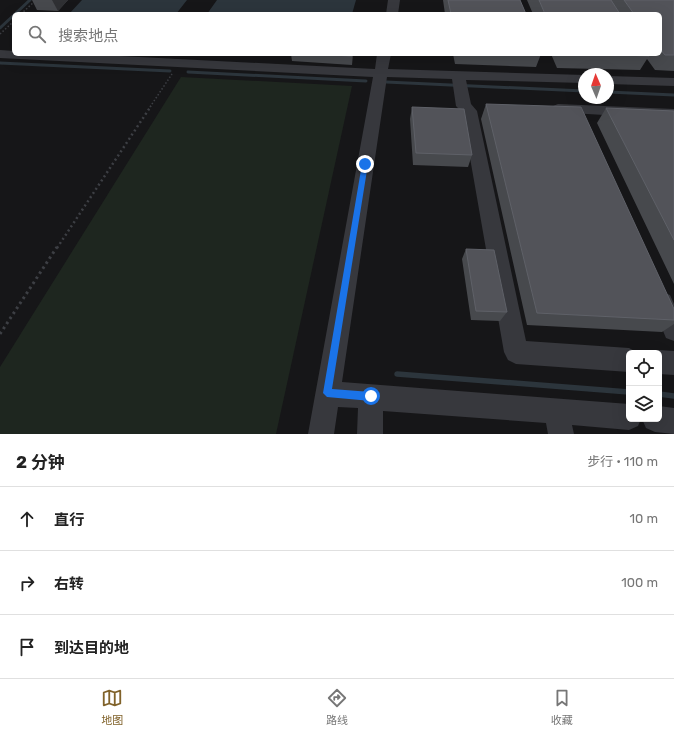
<!DOCTYPE html>
<html lang="zh">
<head>
<meta charset="utf-8">
<style>
	:root { --surface:#fff; --page:#f2f2f2; --text:#222; --muted:#767676; --line:#e0e0e0; --accent:#80622a }
	body { margin:0; font-family:Rubik,"Noto Sans SC",sans-serif; background:var(--page); color:var(--text) }
	.controls { position:absolute; right:12px; bottom:12px; display:grid; overflow:hidden; border-radius:6px; box-shadow:0 4px 16px #0002 }
	.controls button { width:36px; height:36px; display:grid; place-items:center; padding:0; border:0; border-bottom:1px solid var(--line); background:var(--surface); color:var(--text); font:20px sans-serif }
	.compass { position:absolute; left:578px; top:68px; width:36px; height:36px; border-radius:50%; background:var(--surface); box-shadow:0 4px 16px #0002; rotate:358deg }
	.stop { position:absolute; width:12px; height:12px; margin:-9px; border:3px solid #1a73e8; border-radius:50%; background:#fff }
	.stop.end { background:#1a73e8; border-color:#fff; box-shadow:0 1px 4px #0008 }
	.list { margin:0; padding:0; list-style:none }
	h2 { display:flex; justify-content:space-between; align-items:center; height:52px; margin:0; padding:0 16px; font-size:17px }
	h2 small { font-size:13px; font-weight:400; color:var(--muted) }
	.list li { display:grid; grid-template-columns:26px 1fr auto; gap:12px; align-items:center; box-sizing:border-box; height:64px; padding:0 16px; border-top:1px solid var(--line) }
	.list b { display:block; font-size:15px; white-space:nowrap }
	.list em { font-size:13px; font-style:normal; color:var(--muted) }
	.icon { flex:none; width:22px; height:22px; fill:none; stroke:currentColor; stroke-width:2; stroke-linecap:round; stroke-linejoin:round }
	.map { position:relative; flex:none; width:674px; height:434px; overflow:hidden }
	.search { position:absolute; background:var(--surface); box-shadow:0 4px 16px #0002; left:12px; right:12px; top:12px; height:44px; display:flex; align-items:center; gap:10px; box-sizing:border-box; padding:0 14px; border-radius:6px; color:var(--muted); font-size:15px }
	.sheet { height:244px; background:var(--surface) }
	nav { display:flex; justify-content:space-around; align-items:center; box-sizing:border-box; height:56px; border-top:1px solid var(--line); background:var(--surface); font-size:11px; color:var(--muted) }
	nav a { display:grid; justify-items:center; gap:2px }
	nav .on { color:var(--accent) }
	.map>svg:first-child { display:block }
	.green { fill:#1e261f }
	.water { fill:#2c353c }
	.lines { fill:none; stroke-linecap:round; stroke-linejoin:round }
	.stream-far1 { stroke:#2c353c; stroke-width:3 }
	.stream { stroke:#2c353c; stroke-width:5.5 }
	.path-far2 { stroke:#3d3f44; stroke-width:1.5; stroke-dasharray:1.5 2; stroke-linecap:butt }
	.path-far1 { stroke:#3d3f44; stroke-width:2.5; stroke-dasharray:2 3; stroke-linecap:butt }
	.path { stroke:#3d3f44; stroke-width:3; stroke-dasharray:2.5 3.5; stroke-linecap:butt }
	.minor { fill:#37383d; fill-rule:evenodd }
	.wall { fill:#47494d }
	.shaded-wall { fill:#2f3033 }
	.building { fill:#525359; stroke:#5f6168 }
	.route { fill:#1a73e8 }
</style>
</head>
<body>
<div class="map">
<svg width="674" height="434" viewBox="0 0 674 434">
	<rect width="100%" height="100%" fill="#161618"/>
	<!-- green -->
	<path class="green" d="M181,77L352,86L276,434H0V367Z"/>
	<!-- water -->
	<path class="water" d="M82,0H187L176,14H69Z
		M217,0H356L352,14H207Z"/>
	<g class="lines">
		<!-- stream-far1 -->
		<path class="stream-far1" d="M15,14L30,0
			M0,28L14,15
			M0,63L170,71
			M188,72L366,81
			M386,82L584,91
			M608,92L674,95"/>
		<!-- stream -->
		<path class="stream" d="M397,374L629,392
			M659,394L674,396"/>
		<!-- path-far2 -->
		<path class="path-far2" d="M21,14L36,0
			M0,34L14,21
			M150,107L172,74"/>
		<!-- path-far1 -->
		<path class="path-far1" d="M57,248L151,106"/>
		<!-- path -->
		<path class="path" d="M0,334L57,247"/>
		<!-- minor -->
		<path class="minor" d="M388,0H400L398,14H386Z
			M0,50L14,51V54H81L375,69L377,54H391L388,69L584,75V83L466,80L471,104L477,111L526,341L629,348L638,353H629V372L516,364L508,360L504,352L462,112L456,106L452,79L387,77L342,382L629,404V419H641L638,426L629,430L572,425L574,434H548L546,423L383,411V434H357L358,408L338,407L334,434H308L373,77L0,58Z
			M608,76L674,78V86L608,84Z
			M558,104L674,109V119L553,112L550,109L553,106Z
			M662,292L670,295L674,304V341L666,338L651,302L654,295Z
			M659,350L674,351V375L659,374V353H652Z
			M659,406L674,408V434L655,432L646,428L642,419H659Z"/>
	</g>
	<!-- wall -->
	<path class="wall" d="M32,0H68L58,11L37,10Z
		M443,0H520L526,14H445Z
		M527,0H674V71L655,70L647,59L640,70L557,68L551,54H660V14H533Z
		M291,54H353L352,65L292,61Z
		M453,54H541L536,67L455,64Z
		M486,104L674,309V324L662,332L527,325L481,119Z
		M412,107L472,155L468,167L413,165L410,119Z
		M606,108L674,111V284L597,123Z
		M466,249L507,312L500,321L471,320L462,259Z"/>
	<!-- shaded-wall -->
	<path class="shaded-wall" d="M52,0H68L58,11Z"/>
	<!-- building -->
	<path class="building" d="M448,0H520L526,14H451Z
		M539,0H611L620,14H545Z
		M624,0H674V55H665L660,49V14H634Z
		M308,54H352V56Z
		M597,54H648L649,56Z
		M486,104L581,107L674,309V320L537,313Z
		M412,107L464,109L472,155L416,153Z
		M606,108L674,111V240Z
		M466,249L494,250L507,312L476,311Z"/>
	<!-- route -->
	<path class="route" d="M365,162L368,164L332,389L371,392L375,396L371,401L327,397L323,393L362,164Z"/>
</svg>
<div class="controls">
<button><svg class="icon" aria-label="locate" viewBox="0 0 24 24"><circle cx="12" cy="12" r="6"/><path d="M12 2v4M12 18v4M2 12h4M18 12h4"/></svg></button>
<button><svg class="icon" aria-label="layers" viewBox="0 0 24 24"><path d="M12 4l9 5-9 5-9-5zM3 14l9 5 9-5"/></svg></button>
</div>
<svg class="compass" viewBox="-18 -18 36 36"><path d="M0-13l5 13h-10z" fill="#e53935"/><path d="M0 13l5-13h-10z" fill="#767676"/></svg>
<div class="stop" style="left:371px;top:396px"></div>
<div class="stop end" style="left:365px;top:164px"></div>
<div class="search"><svg class="icon" aria-label="search" viewBox="0 0 24 24"><circle cx="10" cy="10" r="6"/><path d="M15 15l6 6"/></svg>搜索地点</div>
</div>
<section class="sheet">
<h2>2 分钟<small>步行 · 110 m</small></h2>
<ul class="list">
<li><svg class="icon" aria-label="ahead" viewBox="0 0 24 24"><path d="M12 20V5M6 11l6-6 6 6"/></svg><div><b>直行</b></div><em>10 m</em></li>
<li><svg class="icon" aria-label="right" viewBox="0 0 24 24"><path d="M7 20v-9h11M14 6l5 5-5 5"/></svg><div><b>右转</b></div><em>100 m</em></li>
<li><svg class="icon" aria-label="arrive" viewBox="0 0 24 24"><path d="M6 21V4h12l-3 4 3 4H6"/></svg><div><b>到达目的地</b></div></li>
</ul>
</section>
<nav>
<a class="on"><svg class="icon" aria-label="map" viewBox="0 0 24 24"><path d="M3 6l6-2 6 2 6-2v14l-6 2-6-2-6 2zM9 4v14M15 6v14"/></svg>地图</a>
<a><svg class="icon" aria-label="directions" viewBox="0 0 24 24"><path d="M12 3l9 9-9 9-9-9zM9 14v-3h6M13 9l2 2-2 2"/></svg>路线</a>
<a><svg class="icon" aria-label="saved" viewBox="0 0 24 24"><path d="M7 4h10v16l-5-4-5 4z"/></svg>收藏</a>
</nav>
</body>
</html>
